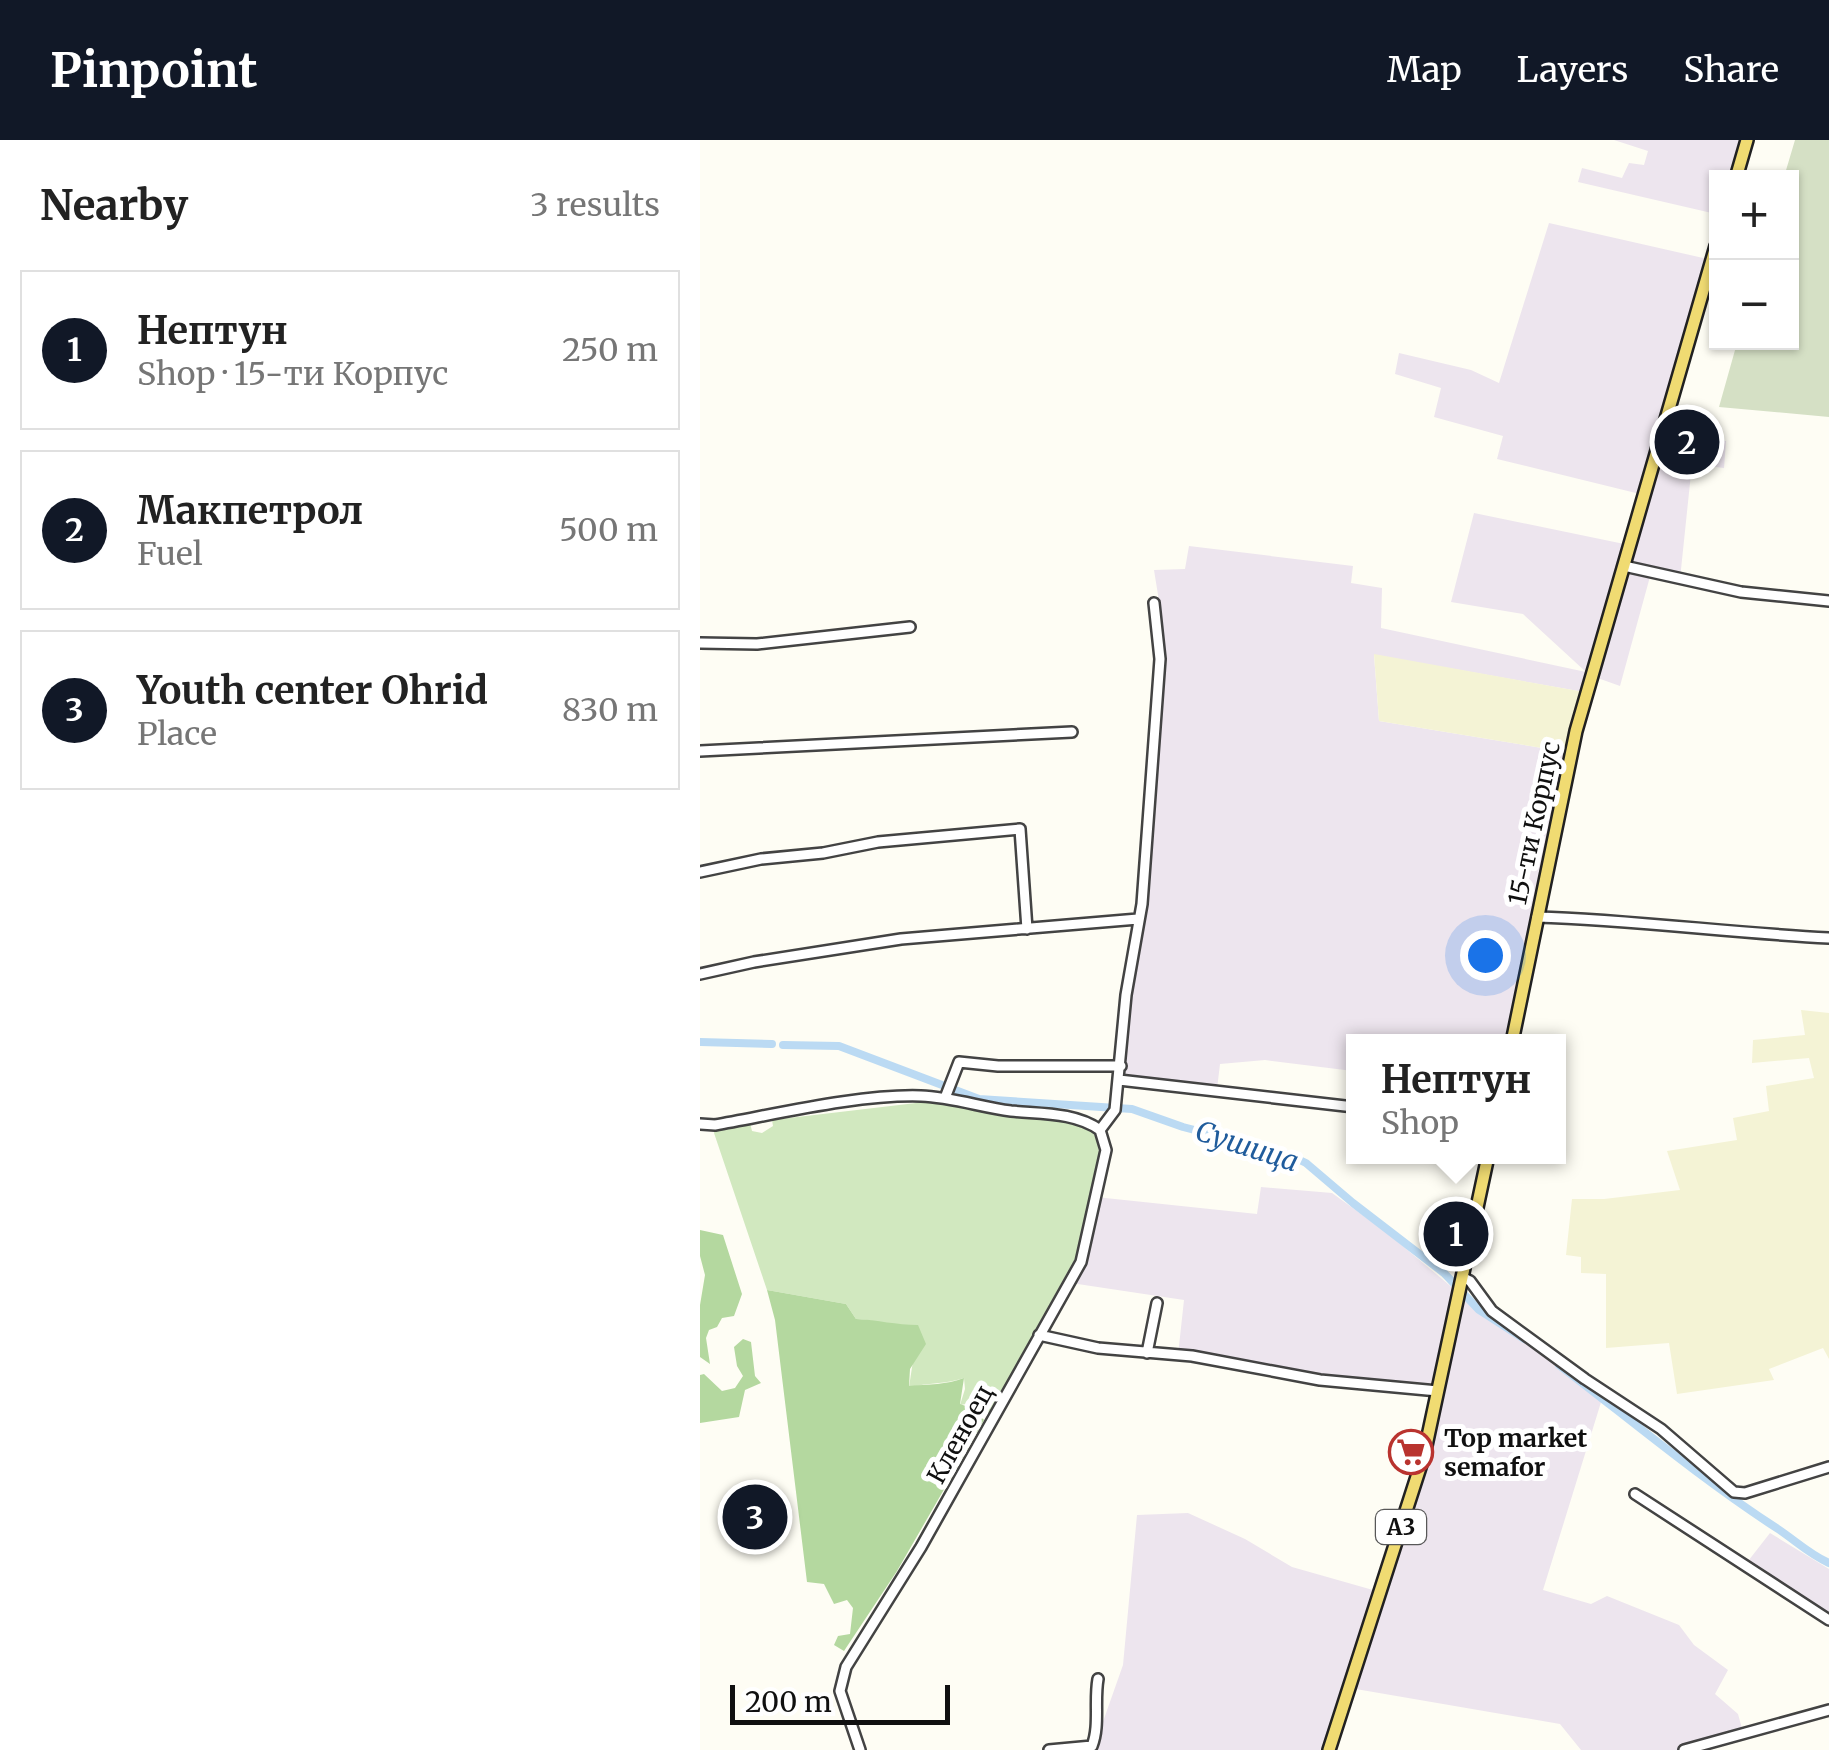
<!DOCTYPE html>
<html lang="en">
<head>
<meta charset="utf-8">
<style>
	:root { --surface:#fff; --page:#f6f6f6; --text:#222; --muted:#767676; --line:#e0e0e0; --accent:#111827 }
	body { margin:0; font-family:Merriweather,serif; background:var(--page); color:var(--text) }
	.controls { position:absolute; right:30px; top:30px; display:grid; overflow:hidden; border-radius:0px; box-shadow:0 2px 8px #0004 }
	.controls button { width:90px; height:90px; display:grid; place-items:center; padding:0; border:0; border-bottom:2px solid var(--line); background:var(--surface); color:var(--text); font:50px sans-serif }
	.scale { position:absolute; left:30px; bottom:25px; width:220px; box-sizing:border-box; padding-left:10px; border:5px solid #101010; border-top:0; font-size:28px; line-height:35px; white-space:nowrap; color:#101010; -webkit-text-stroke:8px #fff; paint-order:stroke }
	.you { position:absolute; left:785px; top:815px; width:35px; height:35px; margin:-25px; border:8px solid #fff; border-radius:50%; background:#1a73e8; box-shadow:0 0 0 15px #1a73e833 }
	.badge { display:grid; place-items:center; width:65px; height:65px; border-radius:50%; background:var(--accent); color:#fff; font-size:32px; font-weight:700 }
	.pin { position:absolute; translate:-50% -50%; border:5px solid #fff; box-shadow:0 2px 10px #0006 }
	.popup { position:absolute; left:646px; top:894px; width:220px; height:130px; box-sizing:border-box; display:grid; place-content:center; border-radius:0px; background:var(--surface); filter:drop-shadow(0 2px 8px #0005); font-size:32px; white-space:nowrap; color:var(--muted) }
	.popup b { font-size:38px; color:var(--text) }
	.popup::after { content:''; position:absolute; left:50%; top:100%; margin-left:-20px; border:20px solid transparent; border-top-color:var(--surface) }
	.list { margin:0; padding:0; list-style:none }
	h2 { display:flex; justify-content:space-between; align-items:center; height:130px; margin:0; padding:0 40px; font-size:42px }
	h2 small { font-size:32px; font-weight:400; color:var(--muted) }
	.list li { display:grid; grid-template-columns:65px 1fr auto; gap:30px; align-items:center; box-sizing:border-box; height:160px; margin:0 20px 20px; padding:0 20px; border:2px solid var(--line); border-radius:0px }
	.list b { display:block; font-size:38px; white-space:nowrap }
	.list p { margin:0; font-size:32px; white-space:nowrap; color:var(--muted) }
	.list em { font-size:32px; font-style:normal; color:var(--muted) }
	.map { position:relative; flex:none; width:1129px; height:1610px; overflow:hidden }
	header { display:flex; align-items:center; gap:60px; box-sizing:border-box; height:140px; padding:0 50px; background:var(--accent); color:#fff }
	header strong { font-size:48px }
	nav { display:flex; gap:55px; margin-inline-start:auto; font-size:35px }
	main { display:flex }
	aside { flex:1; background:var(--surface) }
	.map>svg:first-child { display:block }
	.industrial { fill:#ede5ee }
	.farmland { fill:#f4f3d5 }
	.green { fill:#d1e8bf }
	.forest { fill:#b4d89f }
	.cemetery { fill:#d5e0c5 }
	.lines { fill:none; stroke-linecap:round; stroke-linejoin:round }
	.canal { stroke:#bbdaf3; stroke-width:8 }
	.minor-casing { stroke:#434343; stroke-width:14 }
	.major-casing { stroke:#212121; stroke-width:16 }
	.minor { stroke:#fff; stroke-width:9 }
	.major { stroke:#f0db72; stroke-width:11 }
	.labels { text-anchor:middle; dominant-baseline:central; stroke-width:10; stroke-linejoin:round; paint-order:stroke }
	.shield { fill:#fff; stroke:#585858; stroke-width:2.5 }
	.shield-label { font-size:22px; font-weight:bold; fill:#101010 }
	.street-label { font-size:25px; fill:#101010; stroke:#fff }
	.poi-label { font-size:25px; font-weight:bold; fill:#101010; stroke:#fff; text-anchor:start }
	.water-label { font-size:28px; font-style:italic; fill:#205c9c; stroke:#fff }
</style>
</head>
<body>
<header>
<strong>Pinpoint</strong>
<nav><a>Map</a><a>Layers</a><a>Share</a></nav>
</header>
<main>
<aside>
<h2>Nearby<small>3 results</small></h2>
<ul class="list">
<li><span class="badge">1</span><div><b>Нептун</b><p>Shop · 15-ти Корпус</p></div><em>250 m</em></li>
<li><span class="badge">2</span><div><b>Макпетрол</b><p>Fuel</p></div><em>500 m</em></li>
<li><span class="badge">3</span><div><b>Youth center Ohrid</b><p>Place</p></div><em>830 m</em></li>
</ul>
</aside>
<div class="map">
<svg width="1129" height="1610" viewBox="0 0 1129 1610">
	<rect width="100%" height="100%" fill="#fefdf4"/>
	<!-- industrial -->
	<path class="industrial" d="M914,0H1047L1036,37L1016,38V74L878,42L882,28L922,38L929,23L944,25L948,11Z
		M849,83L1012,120L968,274L993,280L992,297L1026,301L1024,328L992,324L980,439L951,433L920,546L892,536L884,552L674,515L679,581L866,612L806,901L654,902L653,931L565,920L520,924L517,949L424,934L465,534L463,486L454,430L485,429L489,406L653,426L651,443L682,448L681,488L886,532L823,474L751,462L774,373L929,405L944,355L797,319L803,296L734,277L741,248L695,234L699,213L771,230L799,243Z
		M561,1047L632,1053L686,1092L779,1170L902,1259L843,1450L891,1464L907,1456L979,1485L994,1505L1028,1530L1015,1554L1038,1574L1043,1592L984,1610H881L860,1584L650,1548L629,1610H393L423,1525L437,1375L488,1373L545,1399L592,1427L680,1452L738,1252L654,1244L478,1215L484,1160L371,1143L396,1057L557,1074Z
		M1070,1393L1129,1429V1480L1045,1425Z"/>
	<!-- farmland -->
	<path class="farmland" d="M674,514L884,552L866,612L679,581Z
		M1101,870L1129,873V1219L1123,1208L1069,1229L1074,1240L977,1254L969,1203L906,1208V1134L881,1133V1117L866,1115L872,1059H904L980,1050L967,1011L1037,1000L1033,978L1069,971L1066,946L1114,938L1109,918L1052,923L1053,900L1105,895Z"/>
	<!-- green -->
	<path class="green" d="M233,961L368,982C389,987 397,990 399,1012L376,1117L289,1273L266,1264L260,1265L265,1249L264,1238C245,1244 228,1243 209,1247L213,1221L206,1185C190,1188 173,1179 156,1179L146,1164L67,1150L14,993L15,989L50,983L52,991L62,993L73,986L72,980Z"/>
	<!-- forest -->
	<path class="forest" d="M0,1090L23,1095L42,1154L34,1176L22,1178L17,1187L9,1190L6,1198L10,1224L0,1217V1165L5,1135L0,1116Z
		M67,1150L146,1164L156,1179C178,1180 196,1185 218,1185L226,1204L210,1229L209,1246C229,1244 246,1245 264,1238L260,1264L274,1269L284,1280L197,1431L144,1511L134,1505L138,1496L150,1494L153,1468L147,1460L134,1464L124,1444L107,1442L75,1180Z
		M43,1199L51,1202L55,1236L61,1243L45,1250L39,1277L0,1283V1235L4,1234L22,1251L35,1248L43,1236L37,1226L34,1207Z"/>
	<!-- cemetery -->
	<path class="cemetery" d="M1095,0H1129V277L1019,267L1037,203L1092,202V38L1084,37Z"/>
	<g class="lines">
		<!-- canal -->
		<path class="canal" d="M0,902L72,904
			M83,905L139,906L279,959L432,969L483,987L587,1014L606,1023L653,1063L744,1133L779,1170L824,1199
			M859,1225C932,1281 1001,1339 1078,1389C1096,1401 1109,1414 1129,1423"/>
		<defs>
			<path id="minor" d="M924,426L1041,452L1129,461
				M0,503L57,504L210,487
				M0,611L372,592
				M0,732L61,719L123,713L178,702L320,689L327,789
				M837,777C934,780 1031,793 1129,798
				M0,834L54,822L201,799L438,779
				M419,940L654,967
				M245,958L259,922L298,926H421
				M0,984L15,985C77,974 160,954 221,956C251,957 281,967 311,971C340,974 375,972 400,990
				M400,990L415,970L426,855L442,764L460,519L454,463
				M762,1137L770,1141L792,1171L885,1239L961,1289L1034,1352L1045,1353L1129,1327
				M339,1195L398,1208L492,1216L620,1240L738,1251
				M447,1213L457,1163
				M935,1354L1129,1480
				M160,1610L140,1551L146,1527L221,1407L381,1122L406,1010L400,990
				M349,1610L392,1606C400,1586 394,1561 398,1539
				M984,1610L1129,1570"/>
			<path id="major" d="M1036,38L1047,0
				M812,902L876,591L1016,106
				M629,1610L724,1315L788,1016"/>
		</defs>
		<!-- minor casing -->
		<use href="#minor" class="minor-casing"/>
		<!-- major casing -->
		<use href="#major" class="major-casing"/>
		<!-- minor -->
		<use href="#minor" class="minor"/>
		<!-- major -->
		<use href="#major" class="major"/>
	</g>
	<!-- icons -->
	<defs>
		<symbol id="supermarket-ring" viewBox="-11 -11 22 22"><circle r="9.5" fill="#fff" stroke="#b9332f" stroke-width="1.5"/><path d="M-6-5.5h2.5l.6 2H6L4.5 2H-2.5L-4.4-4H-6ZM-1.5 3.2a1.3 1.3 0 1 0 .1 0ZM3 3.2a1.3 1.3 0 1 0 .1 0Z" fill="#b9332f"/></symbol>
	</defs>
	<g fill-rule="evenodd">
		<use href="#supermarket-ring" x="686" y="1287" width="50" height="50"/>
	</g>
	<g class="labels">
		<!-- shield labels -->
		<rect class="shield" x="676" y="1370" width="50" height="34" rx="8"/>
		<g class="shield-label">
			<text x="701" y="1387">A3</text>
		</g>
		<!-- street labels -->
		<g class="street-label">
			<text transform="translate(834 683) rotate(-78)">15-ти Корпус</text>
			<text transform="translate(260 1294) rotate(-61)">Кленоец</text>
		</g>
		<!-- poi labels -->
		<g class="poi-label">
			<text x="744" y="1298">Top market<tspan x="744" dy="29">semafor</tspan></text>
		</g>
		<!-- water labels -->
		<g class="water-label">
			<text transform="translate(547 1006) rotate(18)">Сушица</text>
		</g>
	</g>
</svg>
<div class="controls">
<button>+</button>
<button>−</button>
</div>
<div class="scale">200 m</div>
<div class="you"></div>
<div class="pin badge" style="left:756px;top:1094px">1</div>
<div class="popup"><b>Нептун</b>Shop</div>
<div class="pin badge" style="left:987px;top:302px">2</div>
<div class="pin badge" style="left:55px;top:1377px">3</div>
</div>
</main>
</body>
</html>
